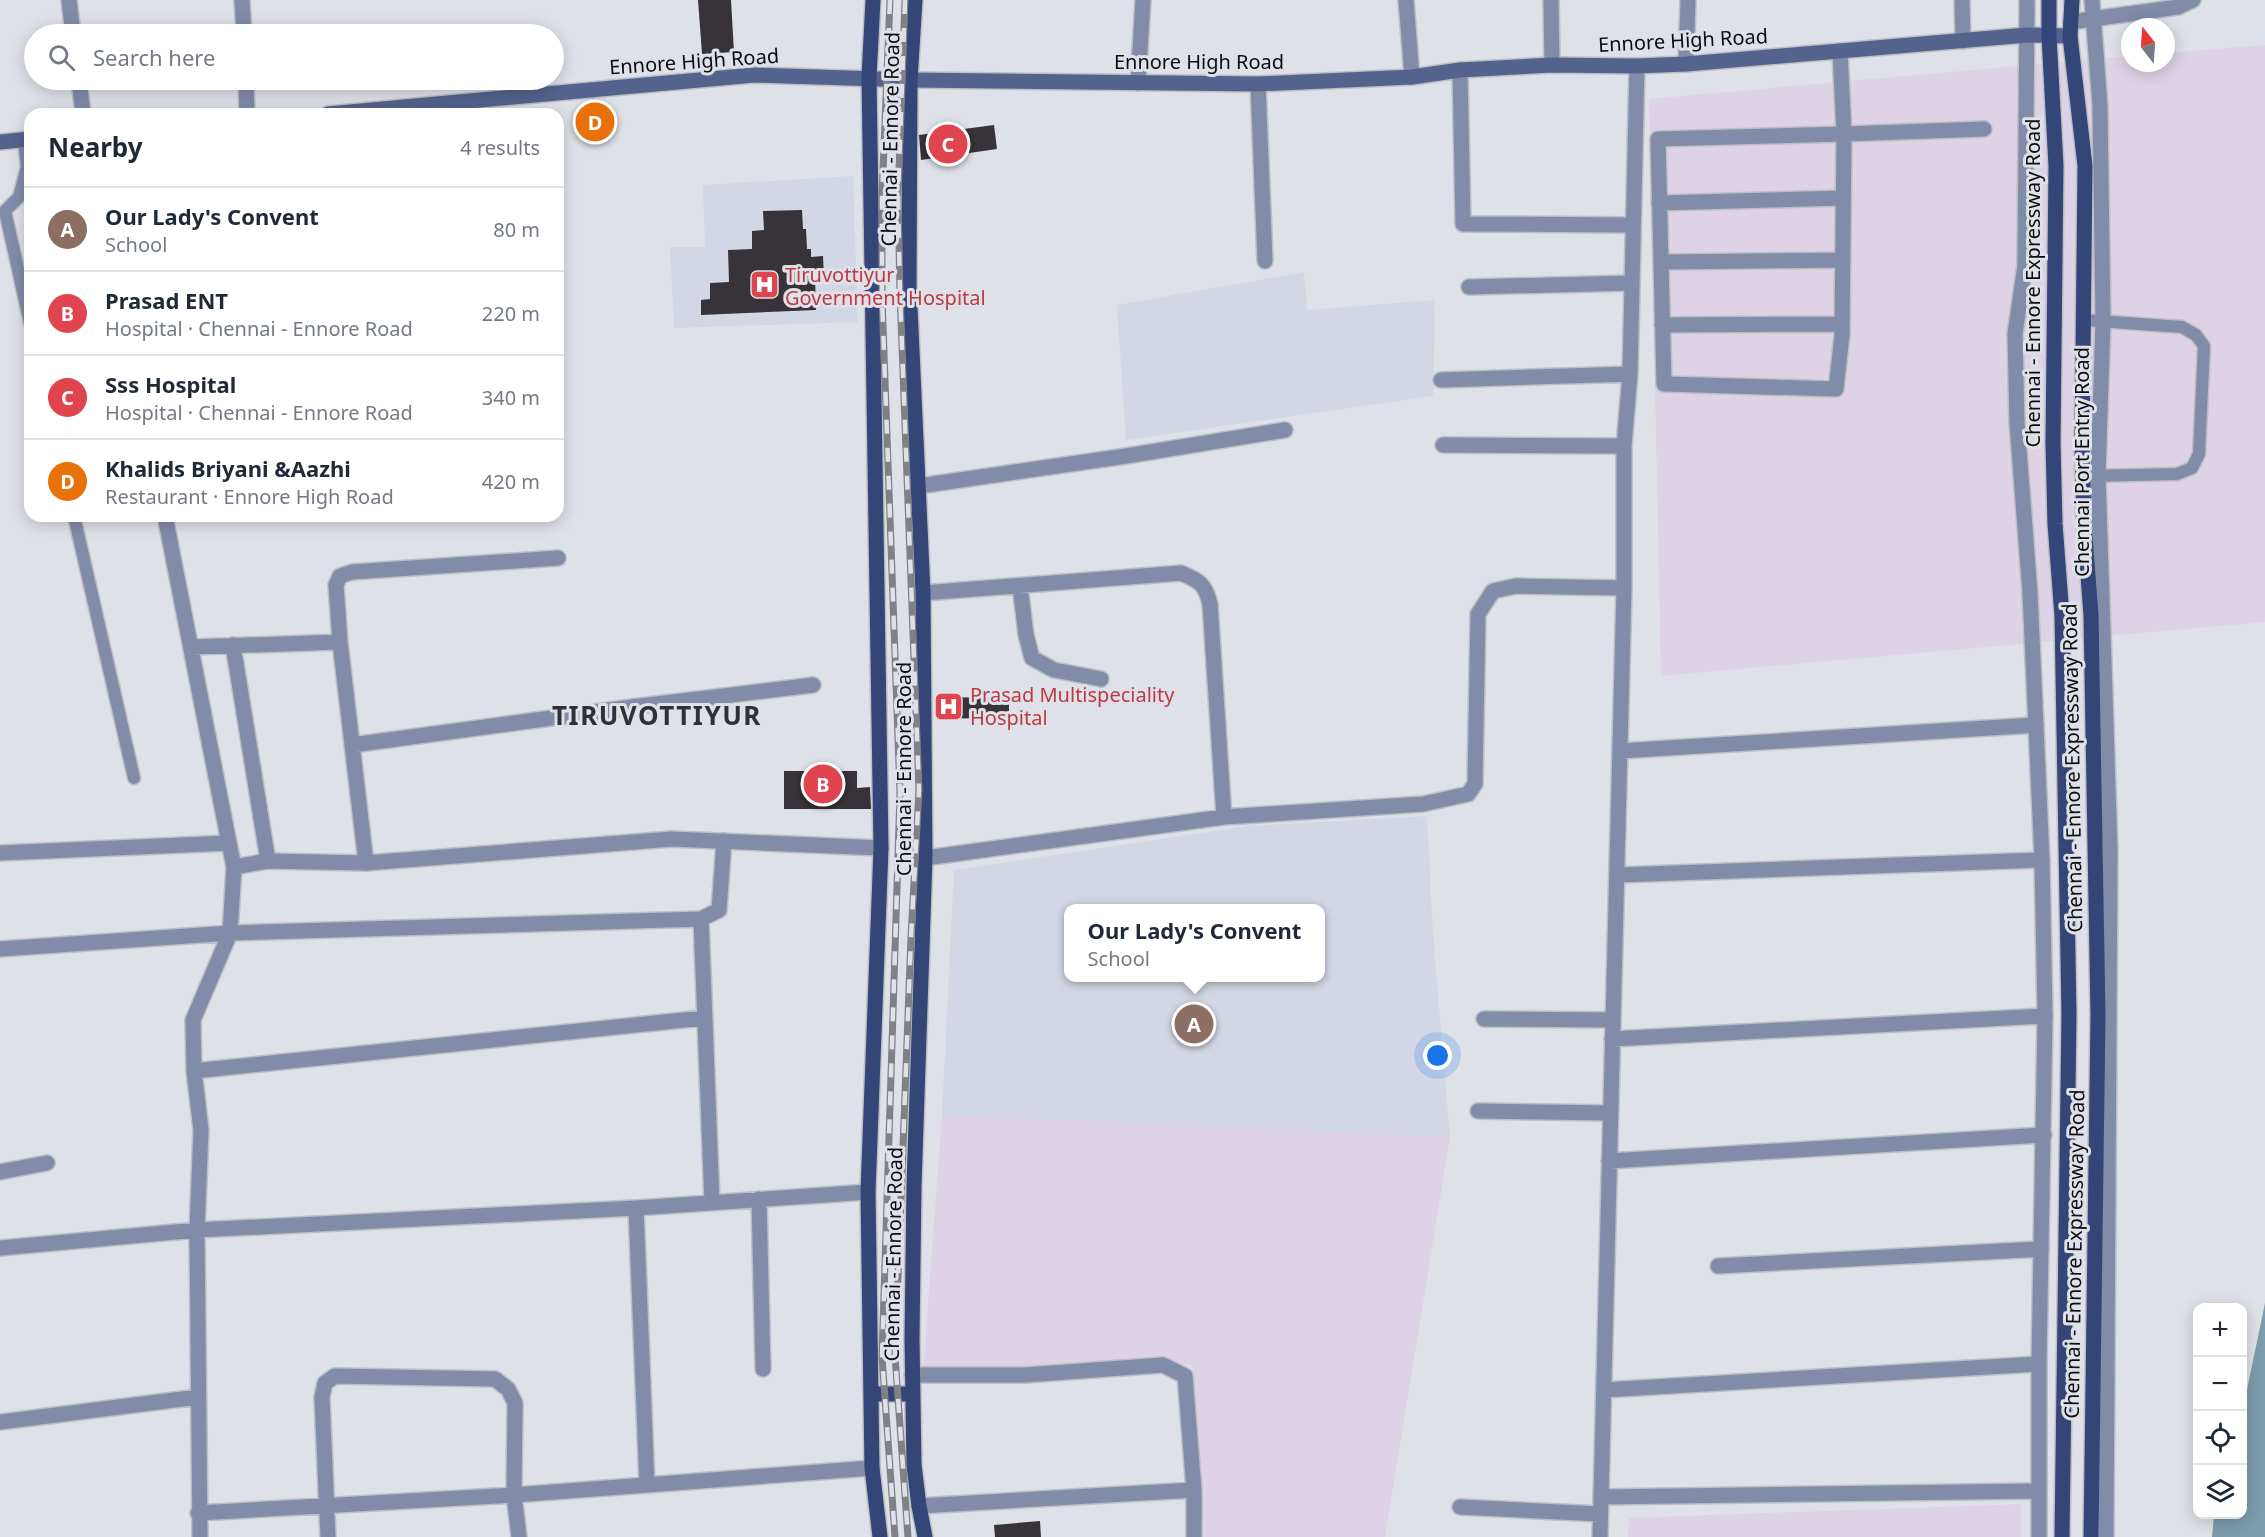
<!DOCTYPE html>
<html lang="en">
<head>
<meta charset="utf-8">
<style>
	:root { --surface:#fff; --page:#f2f2f3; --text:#1f2937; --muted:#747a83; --line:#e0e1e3; --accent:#d93025 }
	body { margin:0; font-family:"Noto Sans",sans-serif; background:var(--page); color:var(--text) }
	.controls { position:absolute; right:18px; bottom:18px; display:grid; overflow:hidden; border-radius:12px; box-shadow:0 3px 15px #0003 }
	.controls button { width:54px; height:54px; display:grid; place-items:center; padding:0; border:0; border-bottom:2px solid var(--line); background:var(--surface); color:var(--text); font:30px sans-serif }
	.compass { position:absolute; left:2121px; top:18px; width:54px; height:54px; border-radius:50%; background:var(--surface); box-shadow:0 3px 15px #0003; rotate:343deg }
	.you { position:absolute; left:1438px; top:1056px; width:21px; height:21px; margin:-15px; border:4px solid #fff; border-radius:50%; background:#1a73e8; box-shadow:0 0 0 9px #1a73e833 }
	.badge { display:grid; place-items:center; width:39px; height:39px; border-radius:50%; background:var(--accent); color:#fff; font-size:20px; font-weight:700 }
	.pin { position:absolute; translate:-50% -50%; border:3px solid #fff; box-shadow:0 2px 6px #0006 }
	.popup { position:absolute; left:1064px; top:904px; width:261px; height:78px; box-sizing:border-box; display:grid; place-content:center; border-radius:12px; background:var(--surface); filter:drop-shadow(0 2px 4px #0005); font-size:20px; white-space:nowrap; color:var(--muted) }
	.popup b { font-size:22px; color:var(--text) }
	.popup::after { content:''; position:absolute; left:50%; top:100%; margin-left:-12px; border:12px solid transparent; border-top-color:var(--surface) }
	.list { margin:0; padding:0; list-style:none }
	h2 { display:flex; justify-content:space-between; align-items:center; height:78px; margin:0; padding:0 24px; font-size:26px }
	h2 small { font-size:20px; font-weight:400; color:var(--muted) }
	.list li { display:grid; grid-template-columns:39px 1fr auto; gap:18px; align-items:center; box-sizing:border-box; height:84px; padding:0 24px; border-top:2px solid var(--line) }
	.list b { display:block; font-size:22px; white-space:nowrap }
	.list p { margin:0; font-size:20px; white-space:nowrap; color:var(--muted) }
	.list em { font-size:20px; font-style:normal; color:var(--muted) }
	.icon { flex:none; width:33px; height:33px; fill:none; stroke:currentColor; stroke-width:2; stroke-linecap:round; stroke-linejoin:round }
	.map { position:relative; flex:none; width:2265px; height:1537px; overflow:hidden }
	.search { position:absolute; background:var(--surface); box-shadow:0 3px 15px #0003; left:24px; top:24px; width:540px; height:66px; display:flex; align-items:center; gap:15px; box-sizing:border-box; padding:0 21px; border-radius:33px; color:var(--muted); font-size:22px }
	.panel { position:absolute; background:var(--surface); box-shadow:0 3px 15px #0003; left:24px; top:108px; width:540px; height:414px; border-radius:18px }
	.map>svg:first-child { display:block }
	.industrial { fill:#ded2e6 }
	.built { fill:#d3d7e5; fill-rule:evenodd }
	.water { fill:#7d9cac }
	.building { fill:#373338 }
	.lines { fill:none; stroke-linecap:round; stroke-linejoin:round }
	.service-casing { stroke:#bdbfc5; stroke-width:15 }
	.minor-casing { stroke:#bdbfc5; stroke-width:18 }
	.tertiary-casing { stroke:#bdbfc5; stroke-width:18 }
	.secondary-casing { stroke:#bdbfc5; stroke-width:18 }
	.primary-casing { stroke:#bdbfc5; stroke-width:18 }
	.service { stroke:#818ca9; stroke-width:12 }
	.minor { stroke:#818ca9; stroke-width:15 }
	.tertiary { stroke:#818ca9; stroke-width:15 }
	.secondary { stroke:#53638d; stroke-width:15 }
	.primary { stroke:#344577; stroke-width:15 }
	.rail-casing { stroke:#7f8185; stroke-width:7 }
	.rail { stroke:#dfe1e8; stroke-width:4.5; stroke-dasharray:14; stroke-linecap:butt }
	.labels { text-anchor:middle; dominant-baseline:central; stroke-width:6; stroke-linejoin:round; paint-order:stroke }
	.street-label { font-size:20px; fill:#0b0c0e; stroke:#dfe1e8 }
	.health-label { font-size:20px; fill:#be3a42; stroke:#dfe1e8; text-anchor:start }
	.district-label { font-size:26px; font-weight:bold; letter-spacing:1.5px; fill:#303137; stroke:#dfe1e8 }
</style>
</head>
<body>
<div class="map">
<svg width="2265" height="1537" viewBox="0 0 2265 1537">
	<rect width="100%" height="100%" fill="#dfe1e8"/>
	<!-- industrial -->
	<path class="industrial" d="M2265,45V622L1661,676L1649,99L2130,56V63H2166V53Z
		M942,1115L1450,1137L1385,1537H1204L1192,1365L923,1372Z
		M2021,1504V1537H1628L1629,1518Z"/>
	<!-- built -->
	<path class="built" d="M853,176L858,322L674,328L670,247H705L703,185Z
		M1304,272L1307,310L1435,300L1433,396L1126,440L1117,305Z
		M1427,816L1433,934L1450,1137L942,1115L954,870L1248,826ZM1068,908H1320V978H1068Z"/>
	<!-- water -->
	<path class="water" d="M2265,1303V1537H2212L2214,1515L2242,1514L2243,1409Z"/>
	<!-- building -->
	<path class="building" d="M698,0H731L734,52L702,54Z
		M994,125L997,149L921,160L919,135Z
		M802,210L803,229H806L807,249H811V257L823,256L824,277H815L816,310L701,315V300L710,299V283L729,282L728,250L752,249V231L764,230L763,211Z
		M937,697L1009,698V719L937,718Z
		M784,771H857V788L870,787L871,809H784Z
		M1040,1521L1041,1537H995L994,1525Z"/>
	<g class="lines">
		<defs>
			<path id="service" d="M24,140L27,167L19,197L5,211L30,323
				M2084,320L2182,327L2196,335L2204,346L2199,454L2192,468L2177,474L2090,476
				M74,516L134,778"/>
			<path id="minor" d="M69,0L73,34
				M242,0L244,34
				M1406,0L1412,77
				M1551,0L1552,65
				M1962,0L1963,41
				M2071,22L2178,7L2193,0
				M1840,51L1844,134L1658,139L1664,384L1836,389L1842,335L1844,134L1984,129
				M1686,64L1688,0
				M1460,70L1463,224L1633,225
				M79,80L83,114
				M246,80L247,114
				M1138,83L1143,0
				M1258,84L1265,261
				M1659,203L1843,198
				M1661,262L1843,260
				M1469,287L1632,283
				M1662,325L1842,324
				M1441,380L1630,374
				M1443,445L1624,446
				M919,486L1126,456L1285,430
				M165,516L229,843
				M1020,586L1026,635L1032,658L1054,670L1101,679
				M923,593L1181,573C1200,581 1205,584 1210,604L1224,817
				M233,645L268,861
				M191,647L340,642
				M352,745L632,707L813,685
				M1620,751L2036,725
				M925,858L1224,817L1423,804L1468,794L1475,784L1478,614L1493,591L1516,586L1624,588
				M366,863L340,642L336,585L340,576L352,572L558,558
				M1618,875L2042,860
				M0,949L230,933L701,919
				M1484,1019L1613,1020
				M1612,1039L2045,1016
				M194,1071L703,1018
				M1478,1111L1610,1113
				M1609,1161L2044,1135
				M0,1172L47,1163
				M759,1199L763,1369
				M712,1202L701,919L719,910L724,841
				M636,1208L647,1485
				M0,1248L197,1230L636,1208L868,1192
				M1718,1266L2041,1249
				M912,1375H1025L1163,1365L1185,1376L1194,1490V1537
				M1604,1390L2039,1364
				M0,1422L198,1397
				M1601,1497L2039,1491
				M919,1506L1194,1490
				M1460,1507L1600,1514
				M198,1513L514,1495L872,1468
				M200,1537L197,1230L201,1130L194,1071L193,1020L230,933L234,867
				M328,1537L322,1397L325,1383L335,1376L495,1379L508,1389L515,1403L514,1495L519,1537
				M1600,1537L1624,588V446L1630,374L1637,66"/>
			<path id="tertiary" d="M2027,0L2025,265L2015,334L2017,423L2030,593L2042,860L2045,1016L2039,1364V1537
				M2092,0L2100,106L2103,322L2098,475L2110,851L2106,1537
				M0,853L229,843L234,867L268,861L366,863L672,839L881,848"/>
			<path id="secondary" d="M328,114L754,75L910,80L1258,84L1412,77L1460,70L1552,65L1637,66L1686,64L2027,35L2070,36
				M0,142L30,139"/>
			<path id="primary" d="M873,0L869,77L881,848L868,1192L872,1468L880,1537
				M915,0L910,80L909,285L923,593L925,858L914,1185L912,1338L914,1465L919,1506L925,1537
				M2049,0V36L2056,166L2053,443L2055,524L2062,616L2069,1014L2062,1537
				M2072,0L2070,36L2085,166L2082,444L2084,523L2091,615L2098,1015L2091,1537
				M871,1394H913"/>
		</defs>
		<!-- service casing -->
		<use href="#service" class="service-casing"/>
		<!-- minor casing -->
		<use href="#minor" class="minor-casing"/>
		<!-- tertiary casing -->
		<use href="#tertiary" class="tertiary-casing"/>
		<!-- secondary casing -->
		<use href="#secondary" class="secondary-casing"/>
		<!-- primary casing -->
		<use href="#primary" class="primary-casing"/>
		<!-- service -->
		<use href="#service" class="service"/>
		<!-- minor -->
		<use href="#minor" class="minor"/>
		<!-- tertiary -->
		<use href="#tertiary" class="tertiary"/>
		<!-- secondary -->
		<use href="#secondary" class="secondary"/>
		<!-- primary -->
		<use href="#primary" class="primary"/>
		<defs>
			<path id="rail" d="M890,0L882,196V298L900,793L882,1357L895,1537
				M905,0L898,196L900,294L919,790L911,937L895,1356L908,1537"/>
		</defs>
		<!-- rail casing -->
		<use href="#rail" class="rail-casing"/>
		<!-- rail -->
		<use href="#rail" class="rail"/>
	</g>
	<!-- icons -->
	<defs>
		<symbol id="hospital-square" viewBox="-11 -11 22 22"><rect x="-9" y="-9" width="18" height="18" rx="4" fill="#e0444e" stroke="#dfe1e8"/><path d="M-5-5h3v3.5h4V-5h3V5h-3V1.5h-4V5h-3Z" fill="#fff"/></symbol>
	</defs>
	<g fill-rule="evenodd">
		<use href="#hospital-square" x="748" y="268" width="33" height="33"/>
		<use href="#hospital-square" x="932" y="690" width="33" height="33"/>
	</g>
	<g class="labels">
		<!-- street labels -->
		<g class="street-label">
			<text transform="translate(1683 40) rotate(-3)">Ennore High Road</text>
			<text transform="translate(694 61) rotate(-4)">Ennore High Road</text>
			<text x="1199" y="61">Ennore High Road</text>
			<text transform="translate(890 139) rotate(-89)">Chennai - Ennore Road</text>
			<text transform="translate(2032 283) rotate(-90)">Chennai - Ennore Expressway Road</text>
			<text transform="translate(2081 462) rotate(-90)">Chennai Port Entry Road</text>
			<text transform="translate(2072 768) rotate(-91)">Chennai - Ennore Expressway Road</text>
			<text transform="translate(903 769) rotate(-90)">Chennai - Ennore Road</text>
			<text transform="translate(893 1254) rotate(-89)">Chennai - Ennore Road</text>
			<text transform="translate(2074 1254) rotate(-89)">Chennai - Ennore Expressway Road</text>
		</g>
		<!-- health labels -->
		<g class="health-label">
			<text x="785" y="274">Tiruvottiyur<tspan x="785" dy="23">Government Hospital</tspan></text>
			<text x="970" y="694">Prasad Multispeciality<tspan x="970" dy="23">Hospital</tspan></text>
		</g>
		<!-- district labels -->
		<g class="district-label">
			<text x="657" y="715">TIRUVOTTIYUR</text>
		</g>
	</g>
</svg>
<div class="controls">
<button>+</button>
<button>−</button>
<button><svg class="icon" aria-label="locate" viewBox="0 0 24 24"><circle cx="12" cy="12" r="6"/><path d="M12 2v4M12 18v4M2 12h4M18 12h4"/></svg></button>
<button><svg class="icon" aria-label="layers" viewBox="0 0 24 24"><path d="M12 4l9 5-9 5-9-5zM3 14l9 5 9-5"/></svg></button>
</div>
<svg class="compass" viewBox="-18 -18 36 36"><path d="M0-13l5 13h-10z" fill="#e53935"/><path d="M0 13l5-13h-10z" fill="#747a83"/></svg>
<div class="you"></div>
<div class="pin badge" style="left:1194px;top:1024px;background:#8d6e63">A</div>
<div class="popup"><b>Our Lady's Convent</b>School</div>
<div class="pin badge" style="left:823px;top:784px;background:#e0444e">B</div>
<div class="pin badge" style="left:948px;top:144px;background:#e0444e">C</div>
<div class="pin badge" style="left:595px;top:122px;background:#e8710a">D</div>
<div class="search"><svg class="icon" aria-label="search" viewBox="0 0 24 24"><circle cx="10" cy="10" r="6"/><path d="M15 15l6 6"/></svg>Search here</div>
<section class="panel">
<h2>Nearby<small>4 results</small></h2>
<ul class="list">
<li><span class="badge" style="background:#8d6e63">A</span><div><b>Our Lady's Convent</b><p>School</p></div><em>80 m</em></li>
<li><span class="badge" style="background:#e0444e">B</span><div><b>Prasad ENT</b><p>Hospital · Chennai - Ennore Road</p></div><em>220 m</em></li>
<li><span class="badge" style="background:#e0444e">C</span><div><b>Sss Hospital</b><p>Hospital · Chennai - Ennore Road</p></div><em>340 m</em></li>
<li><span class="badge" style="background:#e8710a">D</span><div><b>Khalids Briyani &amp;Aazhi</b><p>Restaurant · Ennore High Road</p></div><em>420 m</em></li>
</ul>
</section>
</div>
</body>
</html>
